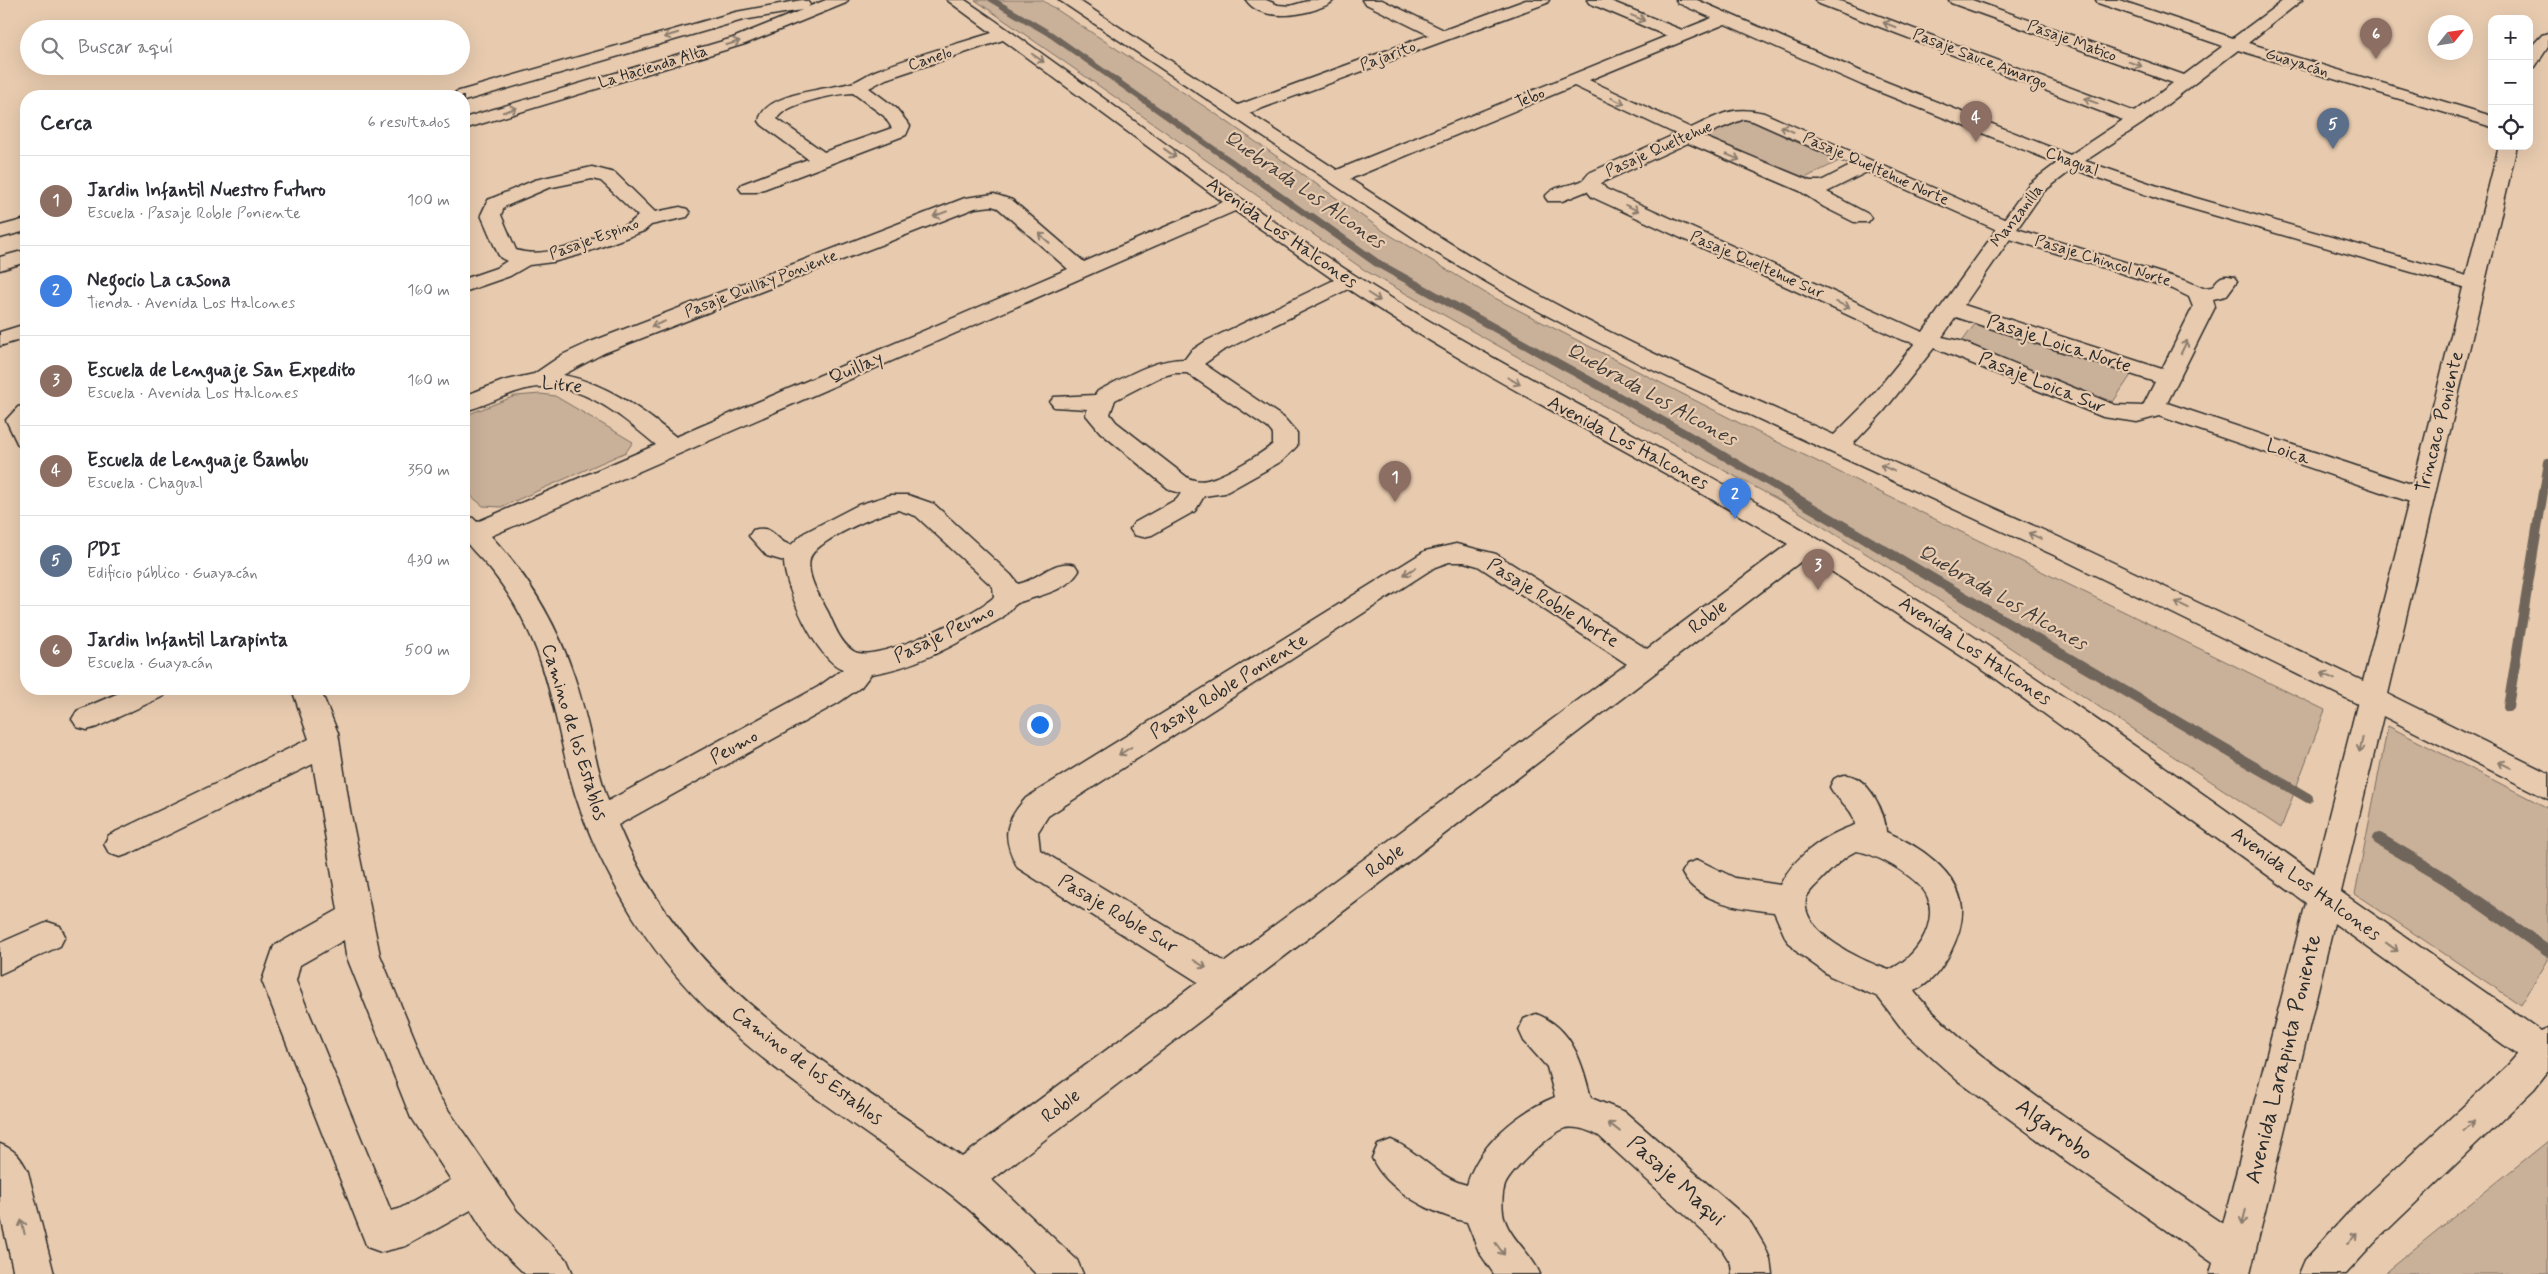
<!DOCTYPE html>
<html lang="es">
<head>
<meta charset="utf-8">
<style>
	:root { --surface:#fff; --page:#f7f7f7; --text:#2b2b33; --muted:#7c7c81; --line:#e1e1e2; --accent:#ea580c }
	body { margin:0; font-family:Mynerve,sans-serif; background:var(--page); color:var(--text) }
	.controls { position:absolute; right:15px; top:15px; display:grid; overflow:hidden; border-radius:10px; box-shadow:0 5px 20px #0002 }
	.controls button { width:45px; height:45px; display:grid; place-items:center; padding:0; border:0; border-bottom:1px solid var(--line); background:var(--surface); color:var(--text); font:25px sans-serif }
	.compass { position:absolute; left:2428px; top:15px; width:45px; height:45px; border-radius:50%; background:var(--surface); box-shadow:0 5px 20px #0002; rotate:60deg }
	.you { position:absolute; left:1039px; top:724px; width:18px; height:18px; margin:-12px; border:4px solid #fff; border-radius:50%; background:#1a73e8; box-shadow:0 0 0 8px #1a73e833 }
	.badge { display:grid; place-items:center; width:32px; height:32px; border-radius:50%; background:var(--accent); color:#fff; font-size:16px; font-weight:700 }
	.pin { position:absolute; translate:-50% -41px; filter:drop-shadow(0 1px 2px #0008) }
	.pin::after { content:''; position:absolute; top:26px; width:18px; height:15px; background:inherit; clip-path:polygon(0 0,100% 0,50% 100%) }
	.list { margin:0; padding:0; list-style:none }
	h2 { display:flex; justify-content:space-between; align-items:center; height:65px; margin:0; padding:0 20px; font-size:21px }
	h2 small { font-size:16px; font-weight:400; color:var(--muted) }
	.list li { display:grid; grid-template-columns:32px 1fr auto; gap:15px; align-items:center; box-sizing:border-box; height:90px; padding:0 20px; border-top:1px solid var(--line) }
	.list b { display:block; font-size:19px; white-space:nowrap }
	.list p { margin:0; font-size:16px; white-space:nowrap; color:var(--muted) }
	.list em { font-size:16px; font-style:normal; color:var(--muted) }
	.icon { flex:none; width:28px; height:28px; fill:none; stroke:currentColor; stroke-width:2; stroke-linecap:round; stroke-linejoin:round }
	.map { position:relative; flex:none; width:2548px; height:1274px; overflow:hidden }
	.search { position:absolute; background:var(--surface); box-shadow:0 5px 20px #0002; left:20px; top:20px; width:450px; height:55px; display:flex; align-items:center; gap:12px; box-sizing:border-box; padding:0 18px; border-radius:28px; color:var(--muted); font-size:19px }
	.panel { position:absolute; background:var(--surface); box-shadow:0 5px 20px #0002; left:20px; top:90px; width:450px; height:605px; border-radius:20px }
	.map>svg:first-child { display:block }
	.green { fill:#c9b099; stroke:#7a6e62 }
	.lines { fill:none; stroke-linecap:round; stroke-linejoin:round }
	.stream-far3 { stroke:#6f655a; stroke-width:6 }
	.stream-far2 { stroke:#6f655a; stroke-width:8 }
	.stream-far1 { stroke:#6f655a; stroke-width:10 }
	.stream { stroke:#6f655a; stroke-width:12 }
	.street-casing { stroke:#2b2b2b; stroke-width:3 }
	.secondary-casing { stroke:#2b2b2b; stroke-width:3 }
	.street { fill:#e8cbaf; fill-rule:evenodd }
	.secondary { fill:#e8cbaf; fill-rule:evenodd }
	.oneway { stroke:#8a7b6d }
	.labels { text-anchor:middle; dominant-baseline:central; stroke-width:4.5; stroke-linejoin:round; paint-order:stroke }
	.far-street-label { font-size:16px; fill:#2b2b2b; stroke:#e8cbaf }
	.street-label { font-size:19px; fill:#2b2b2b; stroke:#e8cbaf }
	.water-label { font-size:20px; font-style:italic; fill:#423e3b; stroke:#e8cbaf }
	.near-street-label { font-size:22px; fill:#2b2b2b; stroke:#e8cbaf }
</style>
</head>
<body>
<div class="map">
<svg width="2548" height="1274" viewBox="0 0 2548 1274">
	<rect width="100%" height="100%" fill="#e8cbaf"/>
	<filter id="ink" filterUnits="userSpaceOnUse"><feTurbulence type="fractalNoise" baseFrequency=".02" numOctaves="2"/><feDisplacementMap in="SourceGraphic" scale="10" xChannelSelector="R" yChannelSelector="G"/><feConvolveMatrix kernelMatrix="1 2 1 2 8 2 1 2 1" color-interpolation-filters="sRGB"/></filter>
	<g filter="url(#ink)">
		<!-- green -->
		<path class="green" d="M975,0H1042L1213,112L1385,232L1487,294L1753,430L2325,710L2281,828L1910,581L1788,505L1601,404L1366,271Z
			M1741,117L1839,161L1797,182L1699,136Z
			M1978,320L2131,375L2113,402L1961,343Z
			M541,394L555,396L633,442L626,452L501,507L483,506L464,490V416L515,396Z
			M2388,726L2548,808V960L2521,1005L2355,894Z
			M2548,1141V1274H2383Z"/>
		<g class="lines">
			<!-- stream-far3 -->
			<path class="stream-far3" d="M992,0L1050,34L1313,219"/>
			<!-- stream-far2 -->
			<path class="stream-far2" d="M1312,217L1377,263L1681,431L1787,493
				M2543,493L2548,462"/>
			<!-- stream-far1 -->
			<path class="stream-far1" d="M1785,492L2308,798
				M2508,707L2543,492"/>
			<!-- stream -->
			<path class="stream" d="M2379,839L2446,879L2548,951"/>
			<defs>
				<path id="street" d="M802,0L808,2L810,5L808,7L826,0H848L846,3L745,44L464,129V118L733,38L802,10L743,20L464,101V96H453L456,92L736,12Z
					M947,0H965C1104,94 1233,200 1375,288C1519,378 1673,451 1818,539C1997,646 2166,767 2335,888L2340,898L2250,1274H2210L2213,1263L2065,1160L1957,1080L1906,1034L1878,997L1830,976L1798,953L1786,939L1774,912C1744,909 1697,903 1682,873L1687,864L1698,860L1735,878L1780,885C1794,856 1825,835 1855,825C1854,808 1837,801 1830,787L1834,779C1837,777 1842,775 1846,775C1868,776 1886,813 1886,832C1917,844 1959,872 1962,908C1963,924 1957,939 1950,953C1941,970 1931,983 1914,991L1916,994C1955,1039 2002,1072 2050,1106C2107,1146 2165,1185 2223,1224L2306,903L1995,678L1808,556L992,1180L1077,1260L1083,1274H1036C1007,1244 978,1215 945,1190C825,1099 699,1036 622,898C601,861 582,821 571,780C559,737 553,693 537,651C526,622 510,594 491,570C483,560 471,550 465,540C462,534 464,522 464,516L473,518L477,522L656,445C620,415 577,377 526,389C505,394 485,406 464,411V396L503,381L534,374L562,355L588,343L965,198L994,194L1012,200L1084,262L1223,202L1003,40L886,79L869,88L896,108L910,126L906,135L756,192H742L739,188L742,184L808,159L762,125L759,121C764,91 832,90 854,82C861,79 868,74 875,71C913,56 953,45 992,33ZM853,93L884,116L892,128L824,152L777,119C785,103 836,94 853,93ZM992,206L998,208L1068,269L676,437C641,409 608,384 563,375L604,353L975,208ZM1235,211L1334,280L1206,341L1191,351L1185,359C1153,359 1126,377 1098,391L1095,395L1054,397L1050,402L1054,407L1087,409L1086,415L1100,432L1170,490L1181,493L1177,499L1134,523L1130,529L1134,535L1143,537L1152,535L1195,511L1204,496L1225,493L1282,461L1297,446V433L1284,418L1204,364L1222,351L1348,289C1489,383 1643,456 1788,544L1647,649L1496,554L1456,544L1425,551L1026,798C1003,823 1002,839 1018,868L1198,982L962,1157C825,1060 687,990 618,825L838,703L861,687L871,674C919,667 959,642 1000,619C1007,615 1013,604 1020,602C1040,595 1067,591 1079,571L1075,565C1054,558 1038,580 1018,584L1011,575L934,504L908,495H890L858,505L804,533L791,545C774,541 775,524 753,530L749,536L767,556L784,561C784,587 817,661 843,669L818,687L608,801C594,760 588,717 574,676C557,624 528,576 491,536ZM1174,373H1187L1268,428L1273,434V444C1260,455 1227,474 1211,479C1203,482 1195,481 1188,478L1116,422L1110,414L1115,400L1160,377ZM898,510L916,516L993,587L994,597C975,614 879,663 855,652C841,645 834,625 828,612C820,597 806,576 810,559C814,541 880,513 898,510ZM1464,562L1478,566L1627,664L1225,962L1040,850L1038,832L1048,816L1435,567L1449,562ZM1856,851C1875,853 1921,878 1928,898C1937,928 1914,959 1889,970C1863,961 1800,933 1806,899C1808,891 1818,884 1823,878C1833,868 1843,857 1856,851Z
					M1059,0H1078L1238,105L1429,35L1364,3L1362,0H1382L1444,30L1526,0H1549L1547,3L1249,113L1337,170L1667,36L1589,3L1587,0H1608L1682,30L1712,18L1678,3L1676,0H1697L1874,77L2070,155L2123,120L1817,3L1815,0H1837L2135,112L2173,83L1951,3L1949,0H1972L2184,75L2223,46L2098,3L2096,0H2119L2233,38L2284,0H2302L2248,43L2492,116V127L2238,50L2143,123L2085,161L2175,192L2481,280L2484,284L2481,288L2474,290L2467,288L2161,200L2073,169L2043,192L2017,229L2187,281L2203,288L2212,287C2219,277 2222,274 2234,277L2237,281L2226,296L2213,299L2215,307L2167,403L2431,491L2434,497L2431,503L2422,505L2413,503L2159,416L2137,422L2103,417L1934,348L1883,412L1853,444L2076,545L2382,690L2386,698L2382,706L2372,709L2362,706L2058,557L1644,366L1523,303L1435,252ZM1725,24L1862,85L2057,163L2029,184L2004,219L1764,113C1733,105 1719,115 1691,128L1589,80ZM1574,86L1676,134L1591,172C1587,174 1586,178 1583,180C1571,187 1554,184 1545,197L1548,201H1562L1587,191L1592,197L1902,340L1915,343L1867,402L1834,435C1734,390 1633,347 1537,294C1472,259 1411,219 1350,179ZM1744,119L1753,121L1852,165L1821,181H1810L1702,136ZM1688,143L1800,191L1824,207L1854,222H1868L1871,218L1868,214L1827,192L1867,172L1995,229V232L1923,332L1918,330L1606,189L1601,183ZM2010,239L2173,289L2189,297L2193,307L2162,369L1964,305ZM1956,317L2155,382L2143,406L2115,405L1960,341L1942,337Z
					M1246,0H1266L1278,5L1290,6L1311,0H1334C1330,5 1323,6 1317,9C1297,16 1260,21 1246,0Z
					M592,167L615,173L655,212L680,207L687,209L690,213L687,217L651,225L644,231L579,255L553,262L529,265L510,276L464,292V279L496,268L507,261L501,258L498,254L481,215L488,200L535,180ZM592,179L601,181L638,216L630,223C601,235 548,261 516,250L501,215L504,207L548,188Z
					M26,219V231L0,238V226Z
					M26,250V262L0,270V257Z
					M26,324V338L0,346V332Z
					M26,405V447L18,445L6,420L18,407Z
					M128,689H168L164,696L97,727L87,730L77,727L72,719L77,711Z
					M292,689H320L338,733L350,810L380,955L438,1095L517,1211L567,1260L573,1274H525L489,1239L471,1210L406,1246L381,1252L367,1247L262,981L274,946L338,910L313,764L131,853L120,857L109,853L104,844L109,835L309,739ZM344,940L346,955L411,1118L451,1180L399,1209L391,1211L296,981L300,965Z
					M48,922L60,926L65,936L60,946L0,974V943Z
					M1536,1014C1573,1028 1582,1063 1591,1098L1625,1112L1749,1220L1764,1245L1770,1259L1772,1274H1732L1731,1264L1721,1248L1599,1136C1590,1131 1577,1126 1566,1128C1551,1132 1511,1171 1505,1185C1502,1193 1502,1205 1503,1212C1506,1236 1531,1252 1540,1274H1494L1479,1252L1467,1222C1434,1215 1386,1190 1372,1158L1378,1145L1391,1140C1419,1151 1437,1178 1467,1185C1478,1145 1518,1112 1555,1097L1547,1067L1524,1041L1519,1030L1524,1019Z
					M2548,1028V1071L2534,1089L2377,1240L2346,1274H2299L2305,1260L2349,1212L2508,1065L2536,1033Z
					M0,1144C15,1150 21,1157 28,1172L54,1274H14L0,1213Z"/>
				<path id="secondary" d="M2548,33V47L2535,67L2529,68V49L2542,35Z
					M2499,146H2517L2388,694L2548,773V799L2383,716L2341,892L2548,1036V1072L2536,1068L2313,908L2308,898Z"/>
			</defs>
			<!-- street casing -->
			<use href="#street" class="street-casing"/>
			<!-- secondary casing -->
			<use href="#secondary" class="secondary-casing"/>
			<!-- street -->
			<use href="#street" class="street"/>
			<!-- secondary -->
			<use href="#secondary" class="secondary"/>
		</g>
		<!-- one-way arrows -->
		<defs><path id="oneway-shaft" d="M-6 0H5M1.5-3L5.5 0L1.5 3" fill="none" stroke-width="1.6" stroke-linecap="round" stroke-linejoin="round" transform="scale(1.25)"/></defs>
		<g class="oneway">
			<use href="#oneway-shaft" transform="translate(1638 18) rotate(23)"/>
			<use href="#oneway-shaft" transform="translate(1890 25) rotate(-159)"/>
			<use href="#oneway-shaft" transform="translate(671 35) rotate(163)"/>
			<use href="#oneway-shaft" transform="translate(733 43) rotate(-17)"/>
			<use href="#oneway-shaft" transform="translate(1038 58) rotate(35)"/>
			<use href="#oneway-shaft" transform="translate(2135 64) rotate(20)"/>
			<use href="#oneway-shaft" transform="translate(1618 101) rotate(25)"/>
			<use href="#oneway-shaft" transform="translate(2091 101) rotate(-159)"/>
			<use href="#oneway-shaft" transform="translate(510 110) rotate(-17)"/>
			<use href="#oneway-shaft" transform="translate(1787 129) rotate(-156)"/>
			<use href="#oneway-shaft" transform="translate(1170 153) rotate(36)"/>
			<use href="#oneway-shaft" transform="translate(1733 157) rotate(23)"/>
			<use href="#oneway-shaft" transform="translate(1632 208) rotate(24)"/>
			<use href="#oneway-shaft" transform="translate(940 214) rotate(159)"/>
			<use href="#oneway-shaft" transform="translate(1044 238) rotate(-139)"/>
			<use href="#oneway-shaft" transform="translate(1374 297) rotate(32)"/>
			<use href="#oneway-shaft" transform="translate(1843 305) rotate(24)"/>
			<use href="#oneway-shaft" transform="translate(658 324) rotate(159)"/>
			<use href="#oneway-shaft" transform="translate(2184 347) rotate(-64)"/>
			<use href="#oneway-shaft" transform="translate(1514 381) rotate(29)"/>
			<use href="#oneway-shaft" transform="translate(1887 468) rotate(-156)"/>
			<use href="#oneway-shaft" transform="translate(2035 536) rotate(-155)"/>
			<use href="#oneway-shaft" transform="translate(1410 571) rotate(148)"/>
			<use href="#oneway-shaft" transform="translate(2182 605) rotate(-155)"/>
			<use href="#oneway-shaft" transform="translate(2328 676) rotate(-154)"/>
			<use href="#oneway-shaft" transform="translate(2361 745) rotate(103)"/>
			<use href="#oneway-shaft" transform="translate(1125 751) rotate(148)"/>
			<use href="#oneway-shaft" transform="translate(2505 765) rotate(-153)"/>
			<use href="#oneway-shaft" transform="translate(2392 947) rotate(36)"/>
			<use href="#oneway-shaft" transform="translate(1200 964) rotate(32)"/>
			<use href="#oneway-shaft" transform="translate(2469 1126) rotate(-43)"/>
			<use href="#oneway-shaft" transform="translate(1614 1127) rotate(-142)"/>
			<use href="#oneway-shaft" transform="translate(2244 1217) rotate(104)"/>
			<use href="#oneway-shaft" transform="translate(23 1227) rotate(-103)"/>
			<use href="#oneway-shaft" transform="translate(2352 1238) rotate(-48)"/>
			<use href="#oneway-shaft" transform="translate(1500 1249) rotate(53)"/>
		</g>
	</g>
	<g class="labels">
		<!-- far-street labels -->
		<g class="far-street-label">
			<text transform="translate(2072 41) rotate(20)">Pasaje Matico</text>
			<text transform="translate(1388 56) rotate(-20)">Pajarito</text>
			<text transform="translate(930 59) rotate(-18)">Canelo</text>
			<text transform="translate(1980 59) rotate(21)">Pasaje Sauce Amargo</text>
			<text transform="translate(2297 63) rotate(17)">Guayacán</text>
			<text transform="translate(653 67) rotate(-17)">La Hacienda Alta</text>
			<text transform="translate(1530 98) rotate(-22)">Tebo</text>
			<text transform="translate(1659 149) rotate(-24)">Pasaje Queltehue</text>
			<text transform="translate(2072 162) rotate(21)">Chagual</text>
			<text transform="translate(1876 169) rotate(24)">Pasaje Queltehue Norte</text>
			<text transform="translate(2017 216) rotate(-52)">Manzanilla</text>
			<text transform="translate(594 239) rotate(-20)">Pasaje Espino</text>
			<text transform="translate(2103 261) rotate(17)">Pasaje Chincol Norte</text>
			<text transform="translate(1757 265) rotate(24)">Pasaje Queltehue Sur</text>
			<text transform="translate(761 284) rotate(-21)">Pasaje Quillay Poniente</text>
		</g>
		<!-- street labels -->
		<g class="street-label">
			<text transform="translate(1282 233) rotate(35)">Avenida Los Halcones</text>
			<text transform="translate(2059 344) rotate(18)">Pasaje Loica Norte</text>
			<text transform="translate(856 368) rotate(-23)">Quillay</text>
			<text transform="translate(2042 383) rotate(22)">Pasaje Loica Sur</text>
			<text transform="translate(562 385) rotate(6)">Litre</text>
			<text transform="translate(2440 422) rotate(-76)">Trincaco Poniente</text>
			<text transform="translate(1628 443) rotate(28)">Avenida Los Halcones</text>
			<text transform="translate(2288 452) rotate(19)">Loica</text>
			<text transform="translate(1553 603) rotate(32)">Pasaje Roble Norte</text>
			<text transform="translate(1708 617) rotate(-37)">Roble</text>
			<text transform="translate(944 634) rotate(-26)">Pasaje Peumo</text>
			<text transform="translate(1975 651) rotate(34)">Avenida Los Halcones</text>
			<text transform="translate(1229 686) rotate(-32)">Pasaje Roble Poniente</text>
			<text transform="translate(574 732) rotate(73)">Camino de los Establos</text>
			<text transform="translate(734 747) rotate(-29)">Peumo</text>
			<text transform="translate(1385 861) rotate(-37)">Roble</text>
			<text transform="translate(2306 884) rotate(36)">Avenida Los Halcones</text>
			<text transform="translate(1118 914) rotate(31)">Pasaje Roble Sur</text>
			<text transform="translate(807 1066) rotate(37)">Camino de los Establos</text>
			<text transform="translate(1061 1106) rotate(-37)">Roble</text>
		</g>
		<!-- water labels -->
		<g class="water-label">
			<text transform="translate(1304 190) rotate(35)">Quebrada Los Alcones</text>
			<text transform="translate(1651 395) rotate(29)">Quebrada Los Alcones</text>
			<text transform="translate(2002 598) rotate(30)">Quebrada Los Alcones</text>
		</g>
		<!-- near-street labels -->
		<g class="near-street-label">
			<text transform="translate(2284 1059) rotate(-76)">Avenida Larapinta Poniente</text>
			<text transform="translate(2054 1130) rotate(36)">Algarrobo</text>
			<text transform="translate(1676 1181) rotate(42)">Pasaje Maqui</text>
		</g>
	</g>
</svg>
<div class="controls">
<button>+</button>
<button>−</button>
<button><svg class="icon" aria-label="locate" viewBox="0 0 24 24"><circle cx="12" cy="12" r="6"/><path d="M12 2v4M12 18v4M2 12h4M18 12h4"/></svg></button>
</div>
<svg class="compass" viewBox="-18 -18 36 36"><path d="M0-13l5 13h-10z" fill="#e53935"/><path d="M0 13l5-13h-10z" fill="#7c7c81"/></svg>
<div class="you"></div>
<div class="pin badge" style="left:1395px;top:502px;background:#8d6e63">1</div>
<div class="pin badge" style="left:1735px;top:519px;background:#3f7fe0">2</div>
<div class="pin badge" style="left:1818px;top:590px;background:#8d6e63">3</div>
<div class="pin badge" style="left:1976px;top:142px;background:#8d6e63">4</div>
<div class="pin badge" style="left:2333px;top:149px;background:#5c6f8a">5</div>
<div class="pin badge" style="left:2376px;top:59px;background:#8d6e63">6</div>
<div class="search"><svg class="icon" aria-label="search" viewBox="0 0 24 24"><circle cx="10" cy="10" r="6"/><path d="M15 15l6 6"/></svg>Buscar aquí</div>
<section class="panel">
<h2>Cerca<small>6 resultados</small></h2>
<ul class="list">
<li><span class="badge" style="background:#8d6e63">1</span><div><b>Jardin Infantil Nuestro Futuro</b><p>Escuela · Pasaje Roble Poniente</p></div><em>100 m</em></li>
<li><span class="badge" style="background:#3f7fe0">2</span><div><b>Negocio La casona</b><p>Tienda · Avenida Los Halcones</p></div><em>160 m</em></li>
<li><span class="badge" style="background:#8d6e63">3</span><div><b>Escuela de Lenguaje San Expedito</b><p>Escuela · Avenida Los Halcones</p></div><em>160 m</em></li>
<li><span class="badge" style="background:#8d6e63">4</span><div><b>Escuela de Lenguaje Bambu</b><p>Escuela · Chagual</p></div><em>350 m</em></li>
<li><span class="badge" style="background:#5c6f8a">5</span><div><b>PDI</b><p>Edificio público · Guayacán</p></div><em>430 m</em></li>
<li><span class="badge" style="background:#8d6e63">6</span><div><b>Jardin Infantil Larapinta</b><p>Escuela · Guayacán</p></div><em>500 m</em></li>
</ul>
</section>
</div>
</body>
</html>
